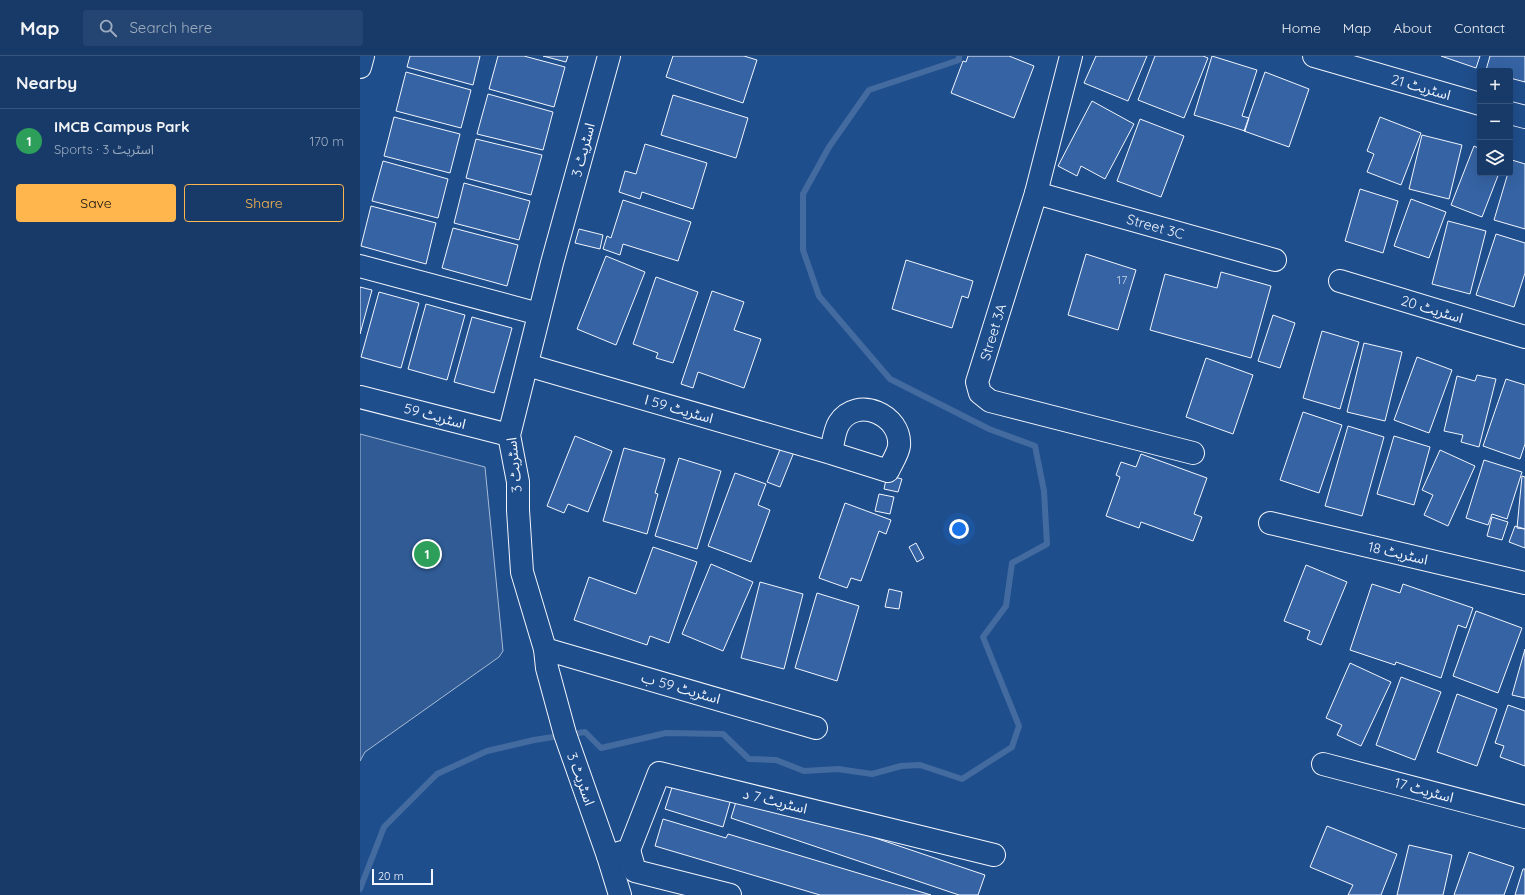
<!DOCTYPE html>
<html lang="en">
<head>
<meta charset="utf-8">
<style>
	:root { --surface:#173a69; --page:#244571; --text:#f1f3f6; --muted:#9eadc0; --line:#36547d; --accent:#ffb74d }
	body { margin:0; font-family:Quicksand,"Noto Sans Arabic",sans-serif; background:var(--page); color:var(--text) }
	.controls { position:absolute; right:12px; top:12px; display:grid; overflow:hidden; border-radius:4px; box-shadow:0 4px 16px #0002 }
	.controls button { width:36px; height:36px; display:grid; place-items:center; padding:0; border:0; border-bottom:1px solid var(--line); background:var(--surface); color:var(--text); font:20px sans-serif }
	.scale { position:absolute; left:12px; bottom:10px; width:61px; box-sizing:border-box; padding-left:4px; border:2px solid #f2f6ff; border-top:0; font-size:11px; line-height:14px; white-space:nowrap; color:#f2f6ff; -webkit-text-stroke:3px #1f4e8c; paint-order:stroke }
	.you { position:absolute; left:599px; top:473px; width:14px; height:14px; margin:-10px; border:3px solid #fff; border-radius:50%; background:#1a73e8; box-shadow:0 0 0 6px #1a73e833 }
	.badge { display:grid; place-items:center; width:26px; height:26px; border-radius:50%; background:var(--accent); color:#fff; font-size:13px; font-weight:700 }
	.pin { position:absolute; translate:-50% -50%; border:2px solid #fff; box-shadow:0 1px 4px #0006 }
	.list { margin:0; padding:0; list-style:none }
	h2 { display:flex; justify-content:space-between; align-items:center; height:52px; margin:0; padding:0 16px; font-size:17px }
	h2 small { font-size:13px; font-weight:400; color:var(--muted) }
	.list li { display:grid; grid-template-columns:26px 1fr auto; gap:12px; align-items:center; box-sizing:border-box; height:64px; padding:0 16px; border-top:1px solid var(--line) }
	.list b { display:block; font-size:15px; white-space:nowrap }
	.list p { margin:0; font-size:13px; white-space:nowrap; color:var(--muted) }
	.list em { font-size:13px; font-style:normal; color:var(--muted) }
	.actions { display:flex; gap:8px; padding:12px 16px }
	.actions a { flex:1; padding:9px 0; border:1px solid var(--accent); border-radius:4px; text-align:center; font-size:14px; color:var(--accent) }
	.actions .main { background:var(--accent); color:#111 }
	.icon { flex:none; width:22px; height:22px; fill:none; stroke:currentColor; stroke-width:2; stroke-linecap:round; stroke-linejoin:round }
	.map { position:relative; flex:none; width:1165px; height:839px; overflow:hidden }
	header { display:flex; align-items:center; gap:24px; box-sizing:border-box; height:56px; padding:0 20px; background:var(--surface); border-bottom:1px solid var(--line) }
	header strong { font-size:19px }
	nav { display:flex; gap:22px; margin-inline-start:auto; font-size:14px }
	.search { width:280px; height:36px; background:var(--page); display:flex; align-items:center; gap:10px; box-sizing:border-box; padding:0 14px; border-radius:4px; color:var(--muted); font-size:15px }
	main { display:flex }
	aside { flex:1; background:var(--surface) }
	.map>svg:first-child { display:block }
	.built { fill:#305b95; stroke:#a8bbd7 }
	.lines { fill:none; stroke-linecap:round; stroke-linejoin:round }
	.stream { stroke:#446ba0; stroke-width:6 }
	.building { fill:#3563a3; stroke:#f2f6ff }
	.minor-casing { stroke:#f2f6ff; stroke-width:24 }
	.minor { stroke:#1f4e8c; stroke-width:22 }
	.labels { text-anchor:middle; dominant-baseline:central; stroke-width:3; stroke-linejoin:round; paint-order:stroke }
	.number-label { font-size:12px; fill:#c3d1e8 }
	.street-label { font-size:14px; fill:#f2f6ff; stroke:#1f4e8c }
</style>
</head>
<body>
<header>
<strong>Map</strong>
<div class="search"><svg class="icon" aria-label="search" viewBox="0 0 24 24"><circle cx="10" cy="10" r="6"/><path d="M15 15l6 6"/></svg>Search here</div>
<nav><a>Home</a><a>Map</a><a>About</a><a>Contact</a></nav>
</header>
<main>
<aside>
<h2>Nearby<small></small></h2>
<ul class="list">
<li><span class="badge" style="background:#2e9e5b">1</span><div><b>IMCB Campus Park</b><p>Sports · اسٹریٹ 3</p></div><em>170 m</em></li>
</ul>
<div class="actions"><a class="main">Save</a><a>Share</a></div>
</aside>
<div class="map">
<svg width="1165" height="839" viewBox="0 0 1165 839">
	<rect width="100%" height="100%" fill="#1f4e8c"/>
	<!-- built -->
	<path class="built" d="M0,378L125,411L143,595L139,601L5,696L0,705Z"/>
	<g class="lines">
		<!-- stream -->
		<path class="stream" d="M0,833L24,771L77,718L127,695L174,684L225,676L241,692L306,677L363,678L389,703L416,704L444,715L478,713L512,718L541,710L560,709L602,723L652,691L659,670L623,581L646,550L652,507L687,488L684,435L675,390L629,373L530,323L459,240L443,194V138L469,91L509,34L599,4V0"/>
	</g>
	<!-- building -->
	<path class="building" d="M50,0H120L113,29L47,11Z
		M138,0H164L205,11L194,51L129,33Z
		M183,0H208L206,6Z
		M313,0H384L397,4L383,47L306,21Z
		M608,0H649L674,10L654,62L591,37L603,5L606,6Z
		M736,0H787L768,45L724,27Z
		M795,0H843L848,2L824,62L778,44Z
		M852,0L897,14L882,60L889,62L885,75L834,59Z
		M1081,0H1120L1116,12Z
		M1130,0H1165V26L1150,22V15L1126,14Z
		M46,16L111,34L101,72L36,55Z
		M905,16L949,33L929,91L884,75Z
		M128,38L193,56L183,94L117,78Z
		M313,39L388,62L376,102L301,79Z
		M732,45L774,68L745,123L721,110L717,120L698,110Z
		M34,61L100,78L90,117L24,100Z
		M1020,61L1061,77L1041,129L1007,116L1014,98L1007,95Z
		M780,63L824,80L801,141L757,125Z
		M1062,79L1102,89L1089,143L1049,133Z
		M116,83L182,99L171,139L106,122Z
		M285,88L347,107L333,153L282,136L280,143L259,136L265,115L276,118Z
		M1114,90L1120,93V117H1139L1122,161L1091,149Z
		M1152,104L1165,108V173L1134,164L1148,117H1150Z
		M23,105L88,123L78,162L12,145Z
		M104,127L170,145L159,184L94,167Z
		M1000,133L1038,145L1023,197L985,185Z
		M1051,143L1086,156L1069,202L1034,190Z
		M263,144L331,166L318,205L263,188L260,199L243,193L247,180L251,182Z
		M11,150L76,167L66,208L1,190Z
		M1088,165L1126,175L1110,238L1072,228Z
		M93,172L158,189L147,230L82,212Z
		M219,173L243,179L240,193L215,187Z
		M1136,178L1165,187V217L1154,251L1116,239Z
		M726,198L776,214L758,274L708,259Z
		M246,200L285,216L256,289L217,273Z
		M546,204L613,225L608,242L602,240L592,272L532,253Z
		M861,216L911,230L891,302L790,274L805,218L857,232Z
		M296,221L338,236L313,307L296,302L298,297L273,288Z
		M0,231L12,234L0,278Z
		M352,235L384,246L374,274L401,283L384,332L338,316L333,332L321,328Z
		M19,236L59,247L41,312L1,301Z
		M66,248L105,259L87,324L48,313Z
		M913,259L935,267L920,312L898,305Z
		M112,261L152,272L134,337L94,326Z
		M962,275L999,286L980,353L943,342Z
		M1004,287L1042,296L1025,365L987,356Z
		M1057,301L1092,314L1069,377L1034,364Z
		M846,302L893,319L873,378L826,361Z
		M1117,319L1136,323L1119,391L1101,386L1103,379L1084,375L1097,320L1115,325Z
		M1146,323L1165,329V388L1160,403L1123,390Z
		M943,356L982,369L959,437L920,424Z
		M988,370L1024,381L1002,460L965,450Z
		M215,380L252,395L228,456L208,448L204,457L187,450Z
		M1034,380L1070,391L1054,449L1017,438Z
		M421,391L434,396L420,431L407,426Z
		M264,392L305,403L295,437L298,438L287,478L243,465Z
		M1080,394L1115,410L1088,470L1064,459L1073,439L1062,434Z
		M781,398L847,422L834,458L842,461L833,485L781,466L779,472L746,460L760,421L756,419L761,406L776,411Z
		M319,402L361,415L337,493L295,480Z
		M1124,404L1162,416L1147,463L1132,458L1128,469L1106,462Z
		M375,417L406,428L398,449L410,454L391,506L348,490Z
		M527,419L542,423L538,436L524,433Z
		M1162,420L1165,421V473L1157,472Z
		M519,438L534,441L530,458L515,455Z
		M485,447L531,464L526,478L519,475L501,525L491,522L487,532L459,522Z
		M1132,461L1148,466L1142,484L1127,480Z
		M1155,470L1165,473V492L1149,486Z
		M556,487L564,502L557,506L549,491Z
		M293,491L337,506L309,587L290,580L287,589L214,564L229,521L276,538Z
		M351,508L393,526L363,595L322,578Z
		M946,509L987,526L961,589L947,583L950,575L924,565Z
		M400,526L443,538L424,613L381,602Z
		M1012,528L1040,537L1043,528L1113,552L1106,572L1098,569L1081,622L1036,606L1035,609L990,594Z
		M529,533L542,536L539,553L525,551Z
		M457,537L499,550L477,625L435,612Z
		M1116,555L1162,572L1138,637L1093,620Z
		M1165,593V642L1152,639Z
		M990,607L1031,626L1001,690L977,679L982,669L966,662Z
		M1041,621L1081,636L1055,704L1016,689Z
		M1097,638L1137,653L1117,710L1077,696Z
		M1148,649L1165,655V710L1140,701L1144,690L1135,687Z
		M316,719L371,743L363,771L305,753Z
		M379,736L625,819L618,839H599L371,762Z
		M303,763L366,782L368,778L571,839H460L295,790Z
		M967,770L1037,798L1021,839H988L993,829L950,811Z
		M1049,789L1092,799L1083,839H1037Z
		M1109,796L1154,811L1144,839H1094Z
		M1163,813H1165V839H1155Z"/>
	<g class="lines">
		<defs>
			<g id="minor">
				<path d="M249,0L192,207L149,379L158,426V454L162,516L185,593L187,612L205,678L248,800L260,839"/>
				<path d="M711,0L676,137L617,326L620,337L630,345L833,397"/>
				<path d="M954,0L1120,48"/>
				<path d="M0,11L3,0"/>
				<path d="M1150,57L1165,61"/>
				<path id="s1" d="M676,137L915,204"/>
				<path d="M0,210L179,258"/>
				<path d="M980,225L1165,281"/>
				<path d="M167,309L471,397L528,415C531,408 538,398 539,390C542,359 497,339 479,367C474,375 473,388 471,397"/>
				<path d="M0,341L149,379"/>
				<path d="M910,467L1165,527"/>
				<path d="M185,593L456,672"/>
				<path d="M963,708L1165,761"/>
				<path d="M269,794L275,815L370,839"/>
				<path d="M248,800L269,794L299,717L634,799"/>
			</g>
		</defs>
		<!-- minor casing -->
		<use href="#minor" class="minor-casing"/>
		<!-- minor -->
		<use href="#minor" class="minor"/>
	</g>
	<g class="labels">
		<!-- number labels -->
		<g class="number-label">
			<text x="762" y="223">17</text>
		</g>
		<!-- street labels -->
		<g class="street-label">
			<text transform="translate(1061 31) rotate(16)">اسٹریٹ 21</text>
			<text transform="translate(223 94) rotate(-75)">اسٹریٹ 3</text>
			<text stroke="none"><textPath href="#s1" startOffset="124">Street 3C</textPath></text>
			<text transform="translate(1072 253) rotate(17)">اسٹریٹ 20</text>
			<text transform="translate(633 276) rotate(-73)">Street 3A</text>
			<text transform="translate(319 353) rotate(16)">اسٹریٹ 59 ا</text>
			<text transform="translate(75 360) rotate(15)">اسٹریٹ 59</text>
			<text transform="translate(154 409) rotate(-96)">اسٹریٹ 3</text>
			<text transform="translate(1038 497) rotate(13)">اسٹریٹ 18</text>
			<text transform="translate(321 632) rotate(16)">اسٹریٹ 59 ب</text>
			<text transform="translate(221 723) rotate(70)">اسٹریٹ 3</text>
			<text transform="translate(1064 734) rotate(15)">اسٹریٹ 17</text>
			<text transform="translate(415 745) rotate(14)">اسٹریٹ 7 د</text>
		</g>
	</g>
</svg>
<div class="controls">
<button>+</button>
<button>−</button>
<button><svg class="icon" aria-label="layers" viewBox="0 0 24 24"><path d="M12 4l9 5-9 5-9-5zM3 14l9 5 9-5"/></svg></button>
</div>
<div class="scale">20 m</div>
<div class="you"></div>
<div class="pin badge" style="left:67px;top:498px;background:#2e9e5b">1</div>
</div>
</main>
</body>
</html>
